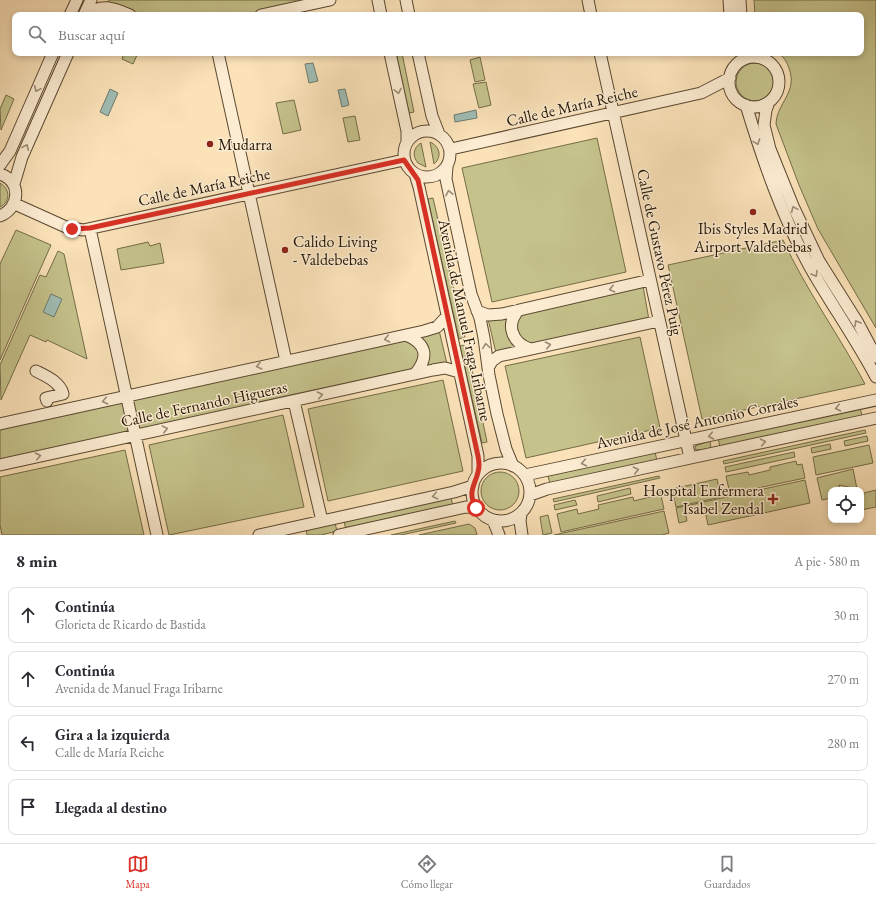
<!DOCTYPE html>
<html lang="es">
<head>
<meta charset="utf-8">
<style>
	:root { --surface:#fff; --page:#f2f2f3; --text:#2b2b33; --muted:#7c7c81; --line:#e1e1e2; --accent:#d93025 }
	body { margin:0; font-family:"EB Garamond",serif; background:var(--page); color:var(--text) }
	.controls { position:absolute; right:12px; bottom:12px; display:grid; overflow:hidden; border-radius:8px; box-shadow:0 2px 6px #0003 }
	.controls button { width:36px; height:36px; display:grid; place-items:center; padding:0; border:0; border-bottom:1px solid var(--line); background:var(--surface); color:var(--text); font:20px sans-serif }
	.stop { position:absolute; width:12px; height:12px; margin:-9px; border:3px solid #d93025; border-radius:50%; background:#fff }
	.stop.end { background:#d93025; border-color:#fff; box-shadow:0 1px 4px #0008 }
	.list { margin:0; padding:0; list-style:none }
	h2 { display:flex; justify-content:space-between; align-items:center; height:52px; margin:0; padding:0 16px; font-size:17px }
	h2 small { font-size:13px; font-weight:400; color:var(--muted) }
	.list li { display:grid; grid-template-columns:26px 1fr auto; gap:12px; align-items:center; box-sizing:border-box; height:56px; margin:0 8px 8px; padding:0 8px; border:1px solid var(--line); border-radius:8px }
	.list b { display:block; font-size:15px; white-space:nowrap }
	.list p { margin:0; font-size:13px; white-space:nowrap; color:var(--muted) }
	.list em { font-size:13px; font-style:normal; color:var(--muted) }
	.icon { flex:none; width:22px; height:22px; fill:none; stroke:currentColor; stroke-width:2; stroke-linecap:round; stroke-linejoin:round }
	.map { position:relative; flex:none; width:876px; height:535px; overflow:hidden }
	.search { position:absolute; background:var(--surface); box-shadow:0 2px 6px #0003; left:12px; right:12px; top:12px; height:44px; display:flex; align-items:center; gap:10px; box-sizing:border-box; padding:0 14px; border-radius:8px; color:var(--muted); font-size:15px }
	.sheet { height:308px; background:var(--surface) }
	nav { display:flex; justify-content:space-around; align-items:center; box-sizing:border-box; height:56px; border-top:1px solid var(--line); background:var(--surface); font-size:11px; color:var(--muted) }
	nav a { display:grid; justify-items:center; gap:2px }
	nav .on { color:var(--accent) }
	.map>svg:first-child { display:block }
	.green { fill:#c5c28b; stroke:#746c47 }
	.water { fill:#9fbdb5; stroke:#6e7a6e }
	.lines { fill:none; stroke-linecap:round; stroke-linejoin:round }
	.minor-casing { stroke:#5a4830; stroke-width:13 }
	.minor { stroke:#fcecd2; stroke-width:11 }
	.oneway { stroke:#9b8b75 }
	.route { stroke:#d93025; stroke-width:5 }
	.poi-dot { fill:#8f2418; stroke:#fcecd2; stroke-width:1.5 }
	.labels { text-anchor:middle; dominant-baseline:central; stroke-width:3; stroke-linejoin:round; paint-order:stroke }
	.street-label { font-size:16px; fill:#241503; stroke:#fcecd2 }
	.poi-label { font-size:16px; fill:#241503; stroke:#fcecd2; text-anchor:start }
</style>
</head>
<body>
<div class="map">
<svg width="876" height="535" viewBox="0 0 876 535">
	<rect width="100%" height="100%" fill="#fbe2b9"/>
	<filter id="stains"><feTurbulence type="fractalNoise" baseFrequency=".005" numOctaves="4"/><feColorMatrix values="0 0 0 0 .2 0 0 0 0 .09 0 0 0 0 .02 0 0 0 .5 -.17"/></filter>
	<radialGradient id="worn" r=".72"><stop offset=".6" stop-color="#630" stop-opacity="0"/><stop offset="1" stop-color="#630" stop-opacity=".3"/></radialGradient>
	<!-- green -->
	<path class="green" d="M109,0H310L243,15H138L108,2Z
		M754,0H876V328L818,229L799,185L776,124C777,102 798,93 789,68C787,62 783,56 778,53H861V15H755Z
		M124,53H138L133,64L122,59Z
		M396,53H402L414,112L409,113Z
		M480,57L485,80L475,82L470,60Z
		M736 82a19 19 0 1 1 38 0a19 19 0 1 1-38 0Z
		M486,82L491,105L479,108L473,84Z
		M6,95L14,99L1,130L0,109Z
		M294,100L301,130L283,134L276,103Z
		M355,116L360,140L348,142L343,118Z
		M597,138L626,272L492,302L462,168Z
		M430,142C439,146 443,156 434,164Z
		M421,143L426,167L418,163C412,156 413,148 421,143Z
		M0,183C10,189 11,201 0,207Z
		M433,198L465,337L459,339L428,199Z
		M16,230L51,245L0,360V264Z
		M783,240C806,290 839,335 865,384L702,419L668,265Z
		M148,242L150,246L160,243L164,263L121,270L117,249Z
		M58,251L64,254L87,359L47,340L46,342L30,335L1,400L0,365L40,275L46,277Z
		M643,286L649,320L496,353L488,319Z
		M439,330L447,364L0,462V426Z
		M640,337L660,428L526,458L505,366Z
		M464,345L468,365H471L487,442L482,443L460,346Z
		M443,380L463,471L328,501L308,409Z
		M860,407L862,416L720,447L718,438Z
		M283,415L304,507L169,535L149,445Z
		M865,430L866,433L724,464L723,461Z
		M867,436L868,441L845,446L844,441Z
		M710,441L711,449L696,450L695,446Z
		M830,444L831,449L812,453L811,448Z
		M869,445L873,463L816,475L813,457Z
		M125,450L144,535H2L0,525V477Z
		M655,452L657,461L550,484L548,476Z
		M794,452L795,457L726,472L725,467Z
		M796,461L797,465L802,464L805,478L730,494L726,476L748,472L749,475L770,470V467Z
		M853,469L857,489L839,485L840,490H831V498L822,500L817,478Z
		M481 491a19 19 0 1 1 38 0a19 19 0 1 1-38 0Z
		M659,476L660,478L554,502L553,499Z
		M717,479L721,497L676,507L672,489Z
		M805,480L810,503L708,525L704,506L685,510L687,521L679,523L676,508Z
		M630,488L631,494L598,502L597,496Z
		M876,490V507L861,510V499H863L864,493Z
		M660,491L664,509L561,532L557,514L577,509L578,514L599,509L598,505L633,497L634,501L654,496V492Z
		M451,498L453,506L346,530L344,521Z
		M575,500L577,505L555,510L554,505Z
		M664,511L669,533L662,535H554Z
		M548,515L552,533L543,535L540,517Z
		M455,521L456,523L401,535H391Z
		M335,523L337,531L321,535H307L306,529Z
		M469,524L475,528L477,535H419Z"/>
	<!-- water -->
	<path class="water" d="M313,63L318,81L309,83L305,64Z
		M110,89L118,93L108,116L100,112Z
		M345,89L349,105L342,107L338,90Z
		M476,110L477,118L455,122L454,115Z
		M51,294L62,299L54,317L43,312Z"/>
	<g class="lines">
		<defs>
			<path id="minor" d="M378,0L381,15
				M406,0L409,15
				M588,0L591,15
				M729,0L730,15
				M740,0L741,15
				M70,15L77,0
				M84,15L91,0
				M86,15C102,3 113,8 130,15
				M261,15L330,0
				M218,53L286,361
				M390,53L407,131V142
				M418,53L432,116L439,134
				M600,53L690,458
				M729 82a25 25 0 1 1 50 0a25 25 0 1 1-50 0Z
				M769,102L766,110L764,125L770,149L793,206L819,261L858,323L876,357
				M746,105C763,161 782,216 810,267C831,304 856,339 876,377
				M404 154a23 23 0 1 1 46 0a23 23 0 1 1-46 0Z
				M451,149L701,93L730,78
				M0,165L10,151L53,53
				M447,167L446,179L471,294L480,318L484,338L489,375L497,414L506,449L513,466
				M0,174C22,181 20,208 0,216
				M415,174L419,187L478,456V474
				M14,184L22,157L68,53
				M15,204L66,227L83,230L404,160
				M90,229L157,535
				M519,310C505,324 512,343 530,349
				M477,311L488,315L502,314L650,280
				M406,335C427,344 429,357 415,374
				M488,368L492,361L499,356L659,321
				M36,371C46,376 60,382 63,394L46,398L47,401
				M294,401L322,521
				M0,424L424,331L437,327L447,316
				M472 492a29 29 0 1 1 58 0a29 29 0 1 1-58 0Z
				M0,465L433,370L445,368L459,372
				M525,475L876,400
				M530,495L547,489L876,418
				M521,514L520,521L522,535
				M493,520L499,535
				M259,535L454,492L473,486
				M339,535L466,507L476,508"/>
		</defs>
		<!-- minor casing -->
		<use href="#minor" class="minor-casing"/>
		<!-- minor -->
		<use href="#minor" class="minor"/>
	</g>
	<!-- one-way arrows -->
	<defs><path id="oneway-chevron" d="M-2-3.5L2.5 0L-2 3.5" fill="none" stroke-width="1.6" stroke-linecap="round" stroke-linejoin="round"/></defs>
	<g class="oneway">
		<use href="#oneway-chevron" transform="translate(37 89) rotate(114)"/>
		<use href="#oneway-chevron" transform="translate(398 91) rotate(78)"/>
		<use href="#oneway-chevron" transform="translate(757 142) rotate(70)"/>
		<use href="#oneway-chevron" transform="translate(26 147) rotate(-66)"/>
		<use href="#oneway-chevron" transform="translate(449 193) rotate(-102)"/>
		<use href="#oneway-chevron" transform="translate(794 209) rotate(-114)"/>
		<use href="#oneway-chevron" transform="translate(815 274) rotate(59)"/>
		<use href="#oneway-chevron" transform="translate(612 289) rotate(167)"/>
		<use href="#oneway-chevron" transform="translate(857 323) rotate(-121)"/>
		<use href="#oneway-chevron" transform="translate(387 339) rotate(168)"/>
		<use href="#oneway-chevron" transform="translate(548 345) rotate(-12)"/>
		<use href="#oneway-chevron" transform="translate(486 346) rotate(-98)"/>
		<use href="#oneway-chevron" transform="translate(259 366) rotate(167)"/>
		<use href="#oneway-chevron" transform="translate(320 395) rotate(-12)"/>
		<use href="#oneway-chevron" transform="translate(105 401) rotate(168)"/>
		<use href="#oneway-chevron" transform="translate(838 408) rotate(168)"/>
		<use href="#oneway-chevron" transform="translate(165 429) rotate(-12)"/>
		<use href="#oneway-chevron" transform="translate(711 436) rotate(168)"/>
		<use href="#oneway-chevron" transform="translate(763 442) rotate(-12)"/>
		<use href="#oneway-chevron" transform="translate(38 456) rotate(-12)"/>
		<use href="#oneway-chevron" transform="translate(584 463) rotate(168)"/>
		<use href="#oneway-chevron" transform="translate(636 470) rotate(-12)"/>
		<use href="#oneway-chevron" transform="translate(435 496) rotate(168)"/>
	</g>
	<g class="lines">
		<!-- route -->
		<path class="route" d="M72,229L90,228L404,160L418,180L478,456C479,461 480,466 478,472C475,486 467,491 476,508"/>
	</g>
	<!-- markers -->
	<g class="poi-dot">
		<circle cx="210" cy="144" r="4"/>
		<circle cx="753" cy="212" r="4"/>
		<circle cx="285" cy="250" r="4"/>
		<path d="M771 493h4v4h4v4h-4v4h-4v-4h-4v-4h4z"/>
	</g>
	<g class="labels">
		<!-- street labels -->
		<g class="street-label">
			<text transform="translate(572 106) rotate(-13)">Calle de María Reiche</text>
			<text transform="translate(204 187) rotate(-12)">Calle de María Reiche</text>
			<text transform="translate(660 252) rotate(78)">Calle de Gustavo Pérez Puig</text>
			<text transform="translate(465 320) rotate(78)">Avenida de Manuel Fraga Iribarne</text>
			<text transform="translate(204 404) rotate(-12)">Calle de Fernando Higueras</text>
			<text transform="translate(697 422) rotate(-12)">Avenida de José Antonio Corrales</text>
		</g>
		<!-- poi labels -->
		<g class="poi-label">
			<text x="218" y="144">Mudarra</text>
			<text x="753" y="228" text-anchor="middle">Ibis Styles Madrid<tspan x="753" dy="18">Airport Valdebebas</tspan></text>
			<text x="293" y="241">Calido Living<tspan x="293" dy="18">- Valdebebas</tspan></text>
			<text x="764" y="490" text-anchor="end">Hospital Enfermera<tspan x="764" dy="18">Isabel Zendal</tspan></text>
		</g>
	</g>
	<rect width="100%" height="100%" filter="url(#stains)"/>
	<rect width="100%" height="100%" fill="url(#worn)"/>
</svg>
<div class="controls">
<button><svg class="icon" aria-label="locate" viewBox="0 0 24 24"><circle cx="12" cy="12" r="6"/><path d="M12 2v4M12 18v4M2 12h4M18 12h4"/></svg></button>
</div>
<div class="stop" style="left:476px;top:508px"></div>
<div class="stop end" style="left:72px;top:229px"></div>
<div class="search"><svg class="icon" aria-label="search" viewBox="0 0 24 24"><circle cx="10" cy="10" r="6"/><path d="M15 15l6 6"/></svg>Buscar aquí</div>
</div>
<section class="sheet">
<h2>8 min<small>A pie · 580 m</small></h2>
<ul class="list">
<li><svg class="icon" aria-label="ahead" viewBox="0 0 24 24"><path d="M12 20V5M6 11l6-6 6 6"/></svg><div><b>Continúa</b><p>Glorieta de Ricardo de Bastida</p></div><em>30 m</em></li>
<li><svg class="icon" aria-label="ahead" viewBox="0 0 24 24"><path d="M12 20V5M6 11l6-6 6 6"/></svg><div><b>Continúa</b><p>Avenida de Manuel Fraga Iribarne</p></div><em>270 m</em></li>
<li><svg class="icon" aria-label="left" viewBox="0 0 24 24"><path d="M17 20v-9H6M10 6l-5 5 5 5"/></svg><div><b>Gira a la izquierda</b><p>Calle de María Reiche</p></div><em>280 m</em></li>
<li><svg class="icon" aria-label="arrive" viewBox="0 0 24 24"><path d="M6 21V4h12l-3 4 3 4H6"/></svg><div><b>Llegada al destino</b></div></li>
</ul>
</section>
<nav>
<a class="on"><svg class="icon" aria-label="map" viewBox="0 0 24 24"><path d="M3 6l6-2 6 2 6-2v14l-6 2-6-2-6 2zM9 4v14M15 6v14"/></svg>Mapa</a>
<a><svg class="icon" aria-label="directions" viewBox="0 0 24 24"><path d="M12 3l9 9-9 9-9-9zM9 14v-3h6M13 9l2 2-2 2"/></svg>Cómo llegar</a>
<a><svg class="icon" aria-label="saved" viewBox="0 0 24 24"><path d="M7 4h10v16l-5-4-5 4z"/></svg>Guardados</a>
</nav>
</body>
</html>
